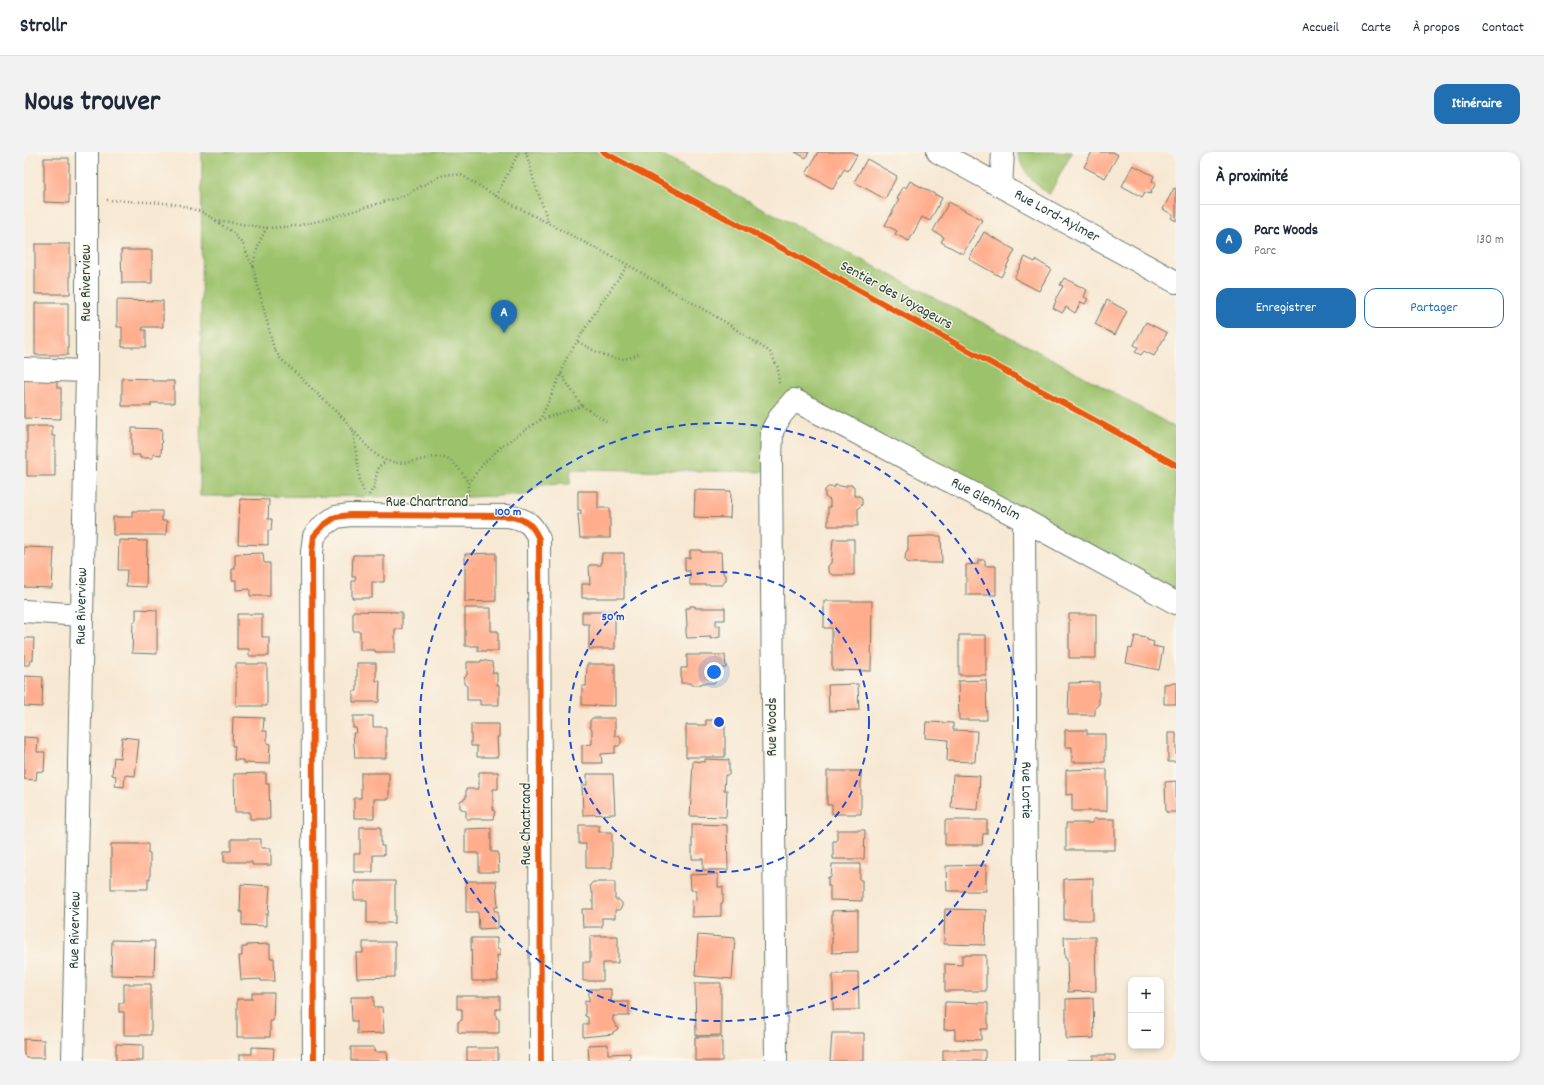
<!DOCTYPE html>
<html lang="fr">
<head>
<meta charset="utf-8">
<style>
	:root { --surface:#fff; --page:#f2f2f3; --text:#1f2937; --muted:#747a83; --line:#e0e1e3; --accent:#1f6fb2 }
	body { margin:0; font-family:Dekko,sans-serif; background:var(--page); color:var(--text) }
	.controls { position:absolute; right:12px; bottom:12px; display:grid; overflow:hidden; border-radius:8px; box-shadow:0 2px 6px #0003 }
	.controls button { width:36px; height:36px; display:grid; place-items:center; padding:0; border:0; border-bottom:1px solid var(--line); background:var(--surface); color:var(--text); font:20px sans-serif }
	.you { position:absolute; left:690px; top:520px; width:14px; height:14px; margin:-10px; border:3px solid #fff; border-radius:50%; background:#1a73e8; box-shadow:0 0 0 6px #1a73e833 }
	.badge { display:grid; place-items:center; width:26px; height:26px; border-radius:50%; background:var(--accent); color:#fff; font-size:13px; font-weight:700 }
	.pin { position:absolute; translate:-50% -33px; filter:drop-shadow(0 1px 2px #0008) }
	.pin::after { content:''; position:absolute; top:21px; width:14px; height:12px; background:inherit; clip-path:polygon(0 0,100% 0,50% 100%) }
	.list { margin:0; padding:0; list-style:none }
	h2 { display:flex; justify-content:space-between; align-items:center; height:52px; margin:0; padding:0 16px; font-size:17px }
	h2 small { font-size:13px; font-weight:400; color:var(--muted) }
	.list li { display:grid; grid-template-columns:26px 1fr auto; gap:12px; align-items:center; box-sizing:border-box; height:72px; padding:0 16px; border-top:1px solid var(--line) }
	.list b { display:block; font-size:15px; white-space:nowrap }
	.list p { margin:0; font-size:13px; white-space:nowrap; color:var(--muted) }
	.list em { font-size:13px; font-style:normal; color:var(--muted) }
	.actions { display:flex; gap:8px; padding:12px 16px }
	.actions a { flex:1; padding:9px 0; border:1px solid var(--accent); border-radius:12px; text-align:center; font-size:14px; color:var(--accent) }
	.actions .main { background:var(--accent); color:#fff }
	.map { position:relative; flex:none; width:1152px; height:909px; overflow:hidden; border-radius:12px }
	header { display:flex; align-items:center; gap:24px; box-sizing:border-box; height:56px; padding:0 20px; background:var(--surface); border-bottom:1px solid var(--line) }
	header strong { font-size:19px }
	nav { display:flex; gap:22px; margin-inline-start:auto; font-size:14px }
	.intro { display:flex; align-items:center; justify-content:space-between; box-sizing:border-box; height:96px; padding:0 24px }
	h1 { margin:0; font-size:28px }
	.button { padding:10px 18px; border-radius:12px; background:var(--accent); color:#fff; font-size:14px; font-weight:700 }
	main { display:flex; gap:24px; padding:0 24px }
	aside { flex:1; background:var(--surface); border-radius:12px; box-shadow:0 2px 6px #0003 }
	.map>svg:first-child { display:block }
	.green { fill:#9dc26c; stroke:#5e8050 }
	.building { fill:#ffad8d }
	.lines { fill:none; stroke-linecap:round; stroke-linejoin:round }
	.minor-casing { stroke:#6b796c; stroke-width:24 }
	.path { stroke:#6b796c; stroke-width:2.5; stroke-dasharray:1 3; stroke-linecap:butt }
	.minor { stroke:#fff; stroke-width:22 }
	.cycleway-casing { stroke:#fbf7ec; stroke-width:8 }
	.cycleway { stroke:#e8590c; stroke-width:6 }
	.ring { fill:none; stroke:#1d4ed8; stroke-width:2; stroke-dasharray:7 5 }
	.labels { text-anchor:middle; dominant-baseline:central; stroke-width:3; stroke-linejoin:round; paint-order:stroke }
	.street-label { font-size:15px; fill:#1f3d34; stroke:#fbf7ec }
	.centre { fill:#1d4ed8; stroke:#fbf7ec; stroke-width:2 }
	.ring-label { font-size:12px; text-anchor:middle; font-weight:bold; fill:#1d4ed8; stroke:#fbf7ec; stroke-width:3; stroke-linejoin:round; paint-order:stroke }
</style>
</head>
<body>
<header>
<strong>Strollr</strong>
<nav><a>Accueil</a><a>Carte</a><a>À propos</a><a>Contact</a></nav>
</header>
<div class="intro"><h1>Nous trouver</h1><a class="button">Itinéraire</a></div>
<main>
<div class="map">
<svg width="1152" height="909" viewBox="0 0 1152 909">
	<rect width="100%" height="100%" fill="#fbf7ec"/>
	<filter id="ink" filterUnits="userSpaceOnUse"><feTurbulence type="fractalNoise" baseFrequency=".025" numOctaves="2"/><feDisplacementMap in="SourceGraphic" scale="8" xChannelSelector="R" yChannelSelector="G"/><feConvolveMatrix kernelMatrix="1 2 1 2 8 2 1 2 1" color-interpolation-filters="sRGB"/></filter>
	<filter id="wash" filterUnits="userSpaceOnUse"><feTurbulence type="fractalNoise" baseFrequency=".012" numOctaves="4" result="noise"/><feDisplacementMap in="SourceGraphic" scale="16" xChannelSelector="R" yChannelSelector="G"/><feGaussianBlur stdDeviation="0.9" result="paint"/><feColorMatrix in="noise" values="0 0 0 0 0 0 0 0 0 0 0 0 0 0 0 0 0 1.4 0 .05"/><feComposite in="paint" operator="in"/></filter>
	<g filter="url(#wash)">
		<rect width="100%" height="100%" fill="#f7e8d3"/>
		<!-- green -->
		<path class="green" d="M178,0H631L1036,211L1152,276V451L784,255L757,263L747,320L547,317L546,332L516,333L502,343L444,345L176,344Z
			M993,0H1048L1025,43C1010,31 998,20 993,0Z"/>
		<g id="blocks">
			<!-- building -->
			<path class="building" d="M771,0H785L782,6Z
				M794,0H827L833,3L824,19L820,17L809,37L782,22Z
				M1068,0H1089L1094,3L1081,26L1060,15Z
				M20,6H45V51L20,50Z
				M843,7L873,24L861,47L830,30Z
				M1109,13L1130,24L1128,29L1132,31L1126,42L1121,40L1118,45L1098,34Z
				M886,29L918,46L906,69L898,65L885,89L871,82L873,79L861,73L875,48L873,47L879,35L882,36Z
				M1150,36L1152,37V69L1147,66L1149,63L1139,57Z
				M925,50L958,68L939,102L917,90L920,85L909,79Z
				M960,80L991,98L977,125L945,107Z
				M11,92H46V142H11Z
				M97,98H128V131H98Z
				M1001,105L1011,110L1012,108L1027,117L1015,139L990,126Z
				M1040,126L1063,138L1060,145L1064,147L1061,152L1057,150L1051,161L1042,155L1038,161L1029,156L1032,149L1031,148L1039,134L1036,133Z
				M93,148L139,149V175H119L118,178H122V195H98V175H93Z
				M1083,148L1103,159L1091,183L1071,172Z
				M11,151H44V203H11Z
				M1122,170L1143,181L1130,204L1120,199L1117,203L1111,200L1114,195L1110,193Z
				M0,225L33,226V236H37V267L0,266Z
				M98,226L128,227V229H150V251H127V254H98Z
				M3,274H28V284H31V324H3Z
				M108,276L138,277L137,303L129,302V306H116V303H108Z
				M811,333L822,335V333H828V335L830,334V344H835L838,346V353L834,356V374H804V355H806V348L801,345V338L804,335H811Z
				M671,338L707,339L706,366L670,365Z
				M554,339H574V356H586V386H556L554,362H557V358H554Z
				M216,347L245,348L244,367H248L247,379L244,378V393L214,392Z
				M108,359H138V369H143L142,383H89V365H108Z
				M904,384H917L918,411H884L881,407L882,400L884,398V385Z
				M809,387H830V423H808L804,419V414L807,411Z
				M95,388L123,389L122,435L102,434L103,418H94Z
				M0,395L30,396L28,436L0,435Z
				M666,398H677V400H697L698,418H699V421L702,423V428L699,430V433H666V419H661V406H666Z
				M239,401L240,411H246V444H226V437L212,438V428H208V417H211V402Z
				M472,401V449L441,450V402Z
				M578,401H600V446H558V432H566L565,413H577Z
				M329,403H360V430H348V446H328V429H331L332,425H328Z
				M954,408H961V414H972V443H942V413L954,412Z
				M800,449H848L847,519L808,518V476H800Z
				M666,454H671V456H701V468H692V474L696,473V485L686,487L687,485L663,486L662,481V476L663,474L662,456H666Z
				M441,456H467V479H474V499H454V494H441Z
				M112,457L133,458V502L108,501L109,470H111L112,468Z
				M329,459L378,460V477H371V500H351V498H336V479H329Z
				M558,460H591V497H565V472H558Z
				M213,462H238V485H245V504H225V497H213Z
				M1045,462H1072V506H1045Z
				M935,483H962V523H935Z
				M1111,484L1123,486V488L1130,490L1129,494L1139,496L1135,518L1102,511L1105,496L1108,497Z
				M0,486H10L9,508H6L5,513H0Z
				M663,503H701L702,516H691V531H678L675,533H668L665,531H657V516H663Z
				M457,508L468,510L469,518L468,521H473V533H475V553H456V548H443V534L440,532V526L443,523V510H457Z
				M333,511H352V529H356L355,550H329V539H333Z
				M212,512H243V554H212Z
				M563,512H591V554L558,553V534H562Z
				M0,524L19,525L18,555L0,554Z
				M962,528L963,568H935L934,529Z
				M1075,530V552L1071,556V563H1044L1045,531Z
				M1152,531V552H1140V532Z
				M834,532L835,558L805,559L804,533Z
				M329,564H349V575H362V606H331L329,581H333L332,576H329Z
				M209,565L240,566L239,579H243V591L246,592L245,612L219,611V608H210L211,594H208Z
				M568,566H591V584H595L597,587V591L595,594H591V601L577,602L578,611H558V593L568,592V578L566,575V569Z
				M682,568H701V605H662V573H682Z
				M902,570L929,571V578L953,579L951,610L923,609L924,588L901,586Z
				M447,572H475V585H473L474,605H453V594H447Z
				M1041,578H1063V582H1081V610H1048V595H1041Z
				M1144,581H1152V610H1144Z
				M0,585L14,586L13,600H21L20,620L13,619L12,628L0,627Z
				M98,585L115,587L111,624L101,623L100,635L91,634L92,624L88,623L90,605L96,606Z
				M681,607L705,608V623H701L700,638H703L702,665L666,664L669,609L681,610Z
				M1083,617V659H1048V642L1042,643V618Z
				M803,619H837V662H808V653H803Z
				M455,620H474V637H469V658L471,660L469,667H442V659L436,656V649L442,646V637H455Z
				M242,621V632H245L246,667H226V660H211L210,622Z
				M337,621H365V647H350V666H330V646H337Z
				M563,622H589L591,662L559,663L558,633H563Z
				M929,623L956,624L954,658L927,656Z
				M1152,629V660H1142L1141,630Z
				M1069,667H1091V698H1042V671H1069Z
				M921,668H963V682H959L958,693H921Z
				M668,672L703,673L704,718H679V707H668Z
				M555,673H575V680H588V716H562V692H555Z
				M336,675H357V694H360V703H349V720H330V702H336Z
				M467,676V700H474L475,720H455V701H441V677Z
				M813,678H841L840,707H809V689H813Z
				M207,687H237V696H247V713H228V710H200V699H207Z
				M87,692H124V701H126V727H124V737H87Z
				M808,712H836V728H838V749L806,748V734H804V725H807Z
				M962,713V739H923L922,714Z
				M694,722V735H699V751H697V764L668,765V748L672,749V738H667L666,723Z
				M1069,726V768H1040V727Z
				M330,729H371V771H343V748H330Z
				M442,729H472L474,755H471L470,759H474V776L455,777L454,760H442Z
				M569,730H591V748H595L598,751V755L595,758H591V766H578V775H559L558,757H569V742L567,739L566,733Z
				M217,732L246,734L244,763L242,762V774L218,773V760H216Z
				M921,757L962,758L961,793L920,792Z
				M834,758V800L808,801V759Z
				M674,783L711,786L708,827L671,824Z
				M566,784H594V811H579V829H559V810H566Z
				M1040,785H1071L1072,839L1044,840L1043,806H1041Z
				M447,786H473V797H476V804L473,803L474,829H448Z
				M88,788L131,789L130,824L87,823Z
				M339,790H371V825L333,826L332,801H339Z
				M246,792V806H250L251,829H237V827L217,828L215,804H218V795H223V793Z
				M938,803H962V839H921V812L938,813Z
				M820,820H834L835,858H809V822H820Z
				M671,831H697V883L672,884Z
				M100,832H127V883H100V860H95V851H100Z
				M565,837H587V850H605V864H589V869L594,877L589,880V882L559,885V872H564V865L561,864V849H565Z
				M228,841H250L249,869H246V885H213V847H228Z
				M433,844H476V857H472V866H475V881H436L434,879V870L438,868V857H433Z
				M327,845H350V855H358L360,881L333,882V869H328Z
				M1069,846L1070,886L1042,887V847Z
				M921,850L964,851V877H957V888L931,887V877L920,878Z
				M808,881H840V909H806Z
				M671,885H698V909H671Z
				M0,887L20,888V906H1V909H0Z
				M92,892L119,893V909H92Z
				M584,892V902L606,901V909H565L564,893Z
				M228,895L250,896L249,909H216V902H228Z
				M327,895H350V900H363L364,909H327Z
				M443,896H474V909H443Z
				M919,898H961V909H919Z
				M1069,903H1091V909H1042V908H1069Z"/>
		</g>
	</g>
	<g filter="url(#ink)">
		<use href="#blocks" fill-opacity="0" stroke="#6b796c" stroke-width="1"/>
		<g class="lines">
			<defs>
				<g id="minor">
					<path id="s1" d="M914,0L1152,130"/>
					<path d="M977,34L979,0"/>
					<path d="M0,217L63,219"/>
					<path id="s2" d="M1000,368L1003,909"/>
					<path d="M0,459L57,463"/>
					<path id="s3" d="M49,909L63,219V0"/>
					<path d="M290,909L288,400L290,384L300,373L312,365L326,363L484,364C503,368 507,370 515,387L517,909"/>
					<path id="s4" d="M752,909L747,308L748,279L757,263L770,248L1000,368L1152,451"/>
				</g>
			</defs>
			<!-- minor casing -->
			<use href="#minor" class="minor-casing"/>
			<!-- path -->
			<path class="path" d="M502,0L510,29L525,72
				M472,44L495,0
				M83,48L141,51L155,53L178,60L192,68L243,76L272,74L299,68L380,44L416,24L427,22L437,23L472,44L604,113L701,170L746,200L754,216L755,233
				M192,69L209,81L219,93L229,115L250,197L256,206L320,267L329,278L336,330L341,342
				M229,114C232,100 235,88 243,76
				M554,190C574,200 595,216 617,200
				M537,222L558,254
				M516,268L558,254L585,271
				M329,278C338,288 350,305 364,309C398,319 419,282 444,331
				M345,343L350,335L354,315L362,309
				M444,343V331L461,310L478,294L516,268L537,222L542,207L579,148L604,113"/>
			<!-- minor -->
			<use href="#minor" class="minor"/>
			<defs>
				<path id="cycleway" d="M579,0L778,107L1152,313
					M290,909L288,400L290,384L300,373L312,365L326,363L484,364C503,368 507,370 515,387L517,909"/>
			</defs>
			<!-- cycleway casing -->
			<use href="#cycleway" class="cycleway-casing"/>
			<!-- cycleway -->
			<use href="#cycleway" class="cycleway"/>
		</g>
	</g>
	<!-- distance rings -->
	<g class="ring">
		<circle cx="695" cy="570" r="150"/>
		<circle cx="695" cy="570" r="299"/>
	</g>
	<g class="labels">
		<!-- street labels -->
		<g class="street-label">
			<text stroke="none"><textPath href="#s1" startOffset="135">Rue Lord-Aylmer</textPath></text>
			<text transform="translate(63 131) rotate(-90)">Rue Riverview</text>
			<text transform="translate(872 144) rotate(29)">Sentier des Voyageurs</text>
			<text stroke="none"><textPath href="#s4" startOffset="884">Rue Glenholm</textPath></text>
			<text x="403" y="351">Rue Chartrand</text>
			<text stroke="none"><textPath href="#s3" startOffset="455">Rue Riverview</textPath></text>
			<text transform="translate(749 575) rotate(-90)">Rue Woods</text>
			<text stroke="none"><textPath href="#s2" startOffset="270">Rue Lortie</textPath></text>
			<text transform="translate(503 672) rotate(-90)">Rue Chartrand</text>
			<text stroke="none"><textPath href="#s3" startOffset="131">Rue Riverview</textPath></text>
		</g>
	</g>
	<circle cx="695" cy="570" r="6" class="centre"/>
	<g class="ring-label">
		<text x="484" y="363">100 m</text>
		<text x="589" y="468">50 m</text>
	</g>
</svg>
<div class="controls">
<button>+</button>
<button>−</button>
</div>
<div class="you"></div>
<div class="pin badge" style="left:480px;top:181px">A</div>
</div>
<aside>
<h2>À proximité<small></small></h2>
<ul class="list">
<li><span class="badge">A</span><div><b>Parc Woods</b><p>Parc</p></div><em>130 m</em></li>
</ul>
<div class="actions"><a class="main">Enregistrer</a><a>Partager</a></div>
</aside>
</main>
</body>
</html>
